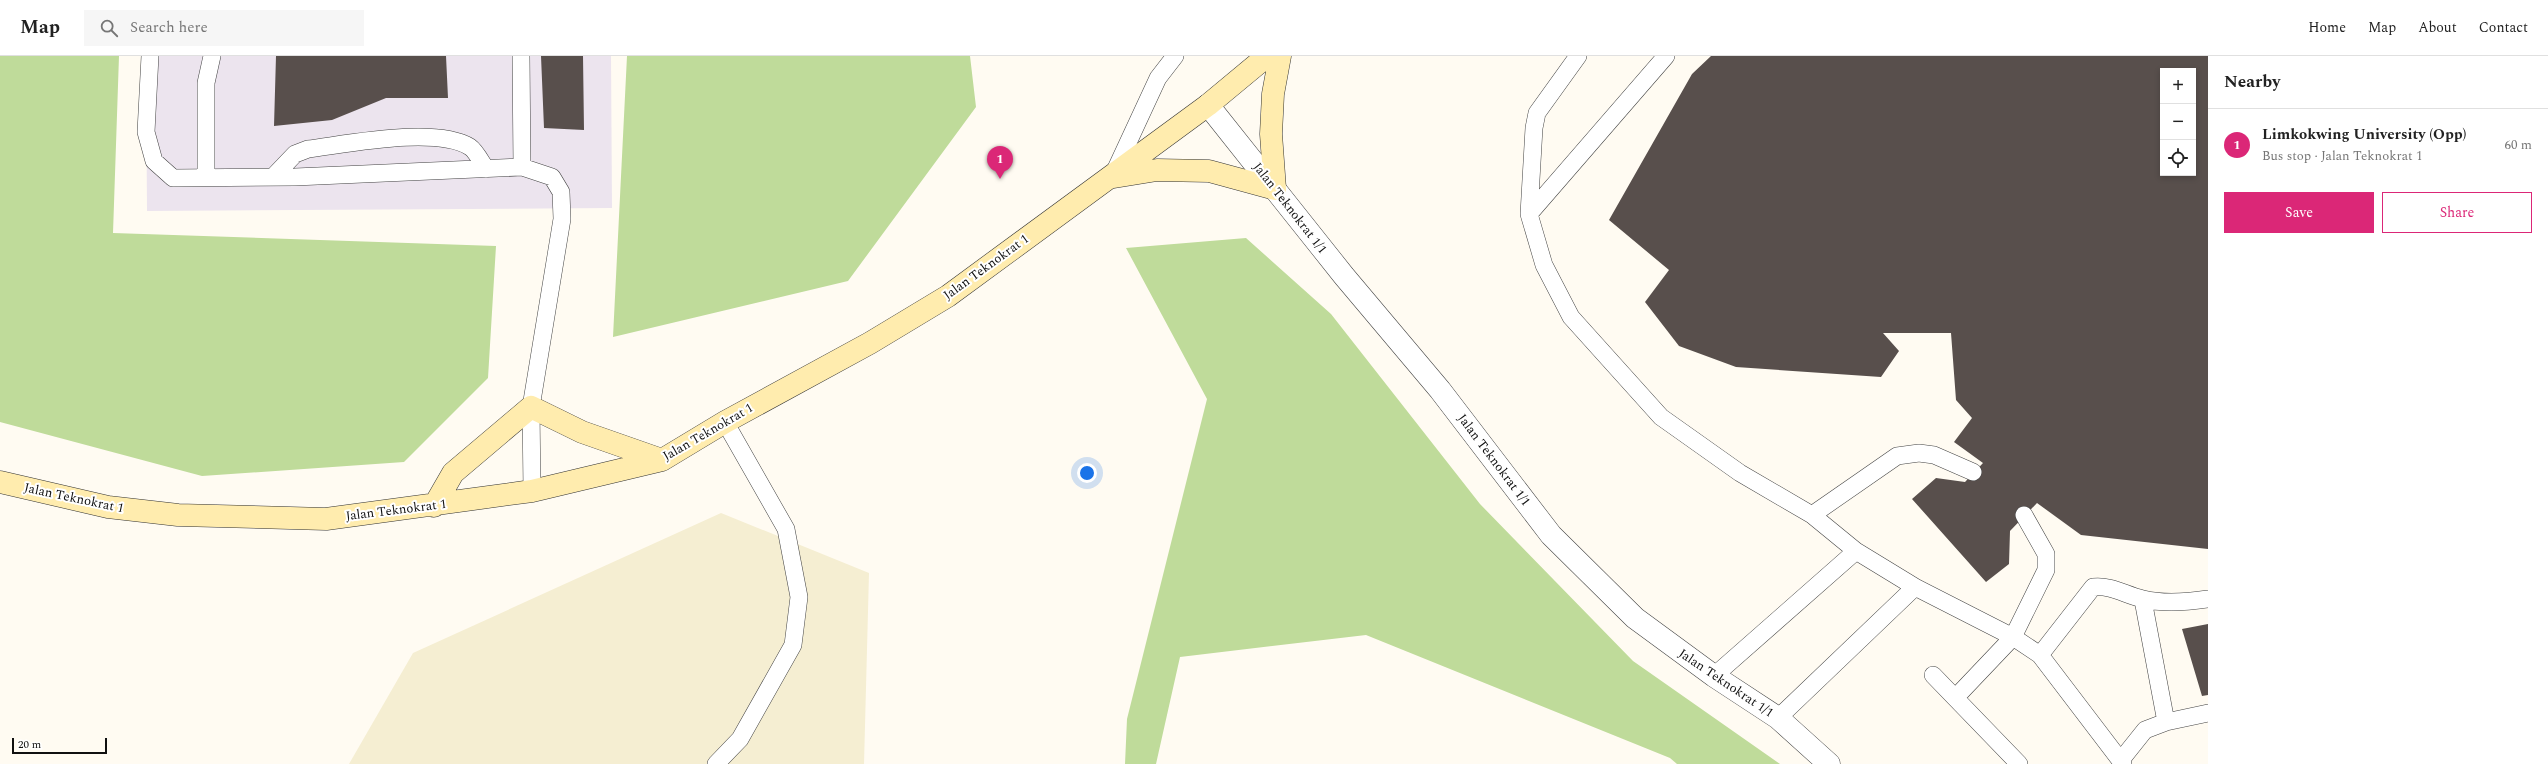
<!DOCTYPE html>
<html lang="en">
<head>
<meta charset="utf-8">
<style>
	:root { --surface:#fff; --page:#f6f6f6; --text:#222; --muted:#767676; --line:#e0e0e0; --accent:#db2777 }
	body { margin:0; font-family:Spectral,serif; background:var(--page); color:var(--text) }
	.controls { position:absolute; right:12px; top:12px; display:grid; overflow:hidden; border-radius:0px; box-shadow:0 2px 6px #0003 }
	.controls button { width:36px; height:36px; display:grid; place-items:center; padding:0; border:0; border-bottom:1px solid var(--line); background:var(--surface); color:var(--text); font:20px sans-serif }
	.scale { position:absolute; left:12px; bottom:10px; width:95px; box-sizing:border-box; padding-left:4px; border:2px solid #101010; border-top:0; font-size:11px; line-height:14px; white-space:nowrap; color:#101010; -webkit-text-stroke:3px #fff; paint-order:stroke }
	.you { position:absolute; left:1087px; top:417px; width:14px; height:14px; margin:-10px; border:3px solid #fff; border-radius:50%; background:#1a73e8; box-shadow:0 0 0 6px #1a73e833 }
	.badge { display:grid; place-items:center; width:26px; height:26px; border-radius:50%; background:var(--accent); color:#fff; font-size:13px; font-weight:700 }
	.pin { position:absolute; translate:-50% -33px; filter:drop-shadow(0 1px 2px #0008) }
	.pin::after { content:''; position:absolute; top:21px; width:14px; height:12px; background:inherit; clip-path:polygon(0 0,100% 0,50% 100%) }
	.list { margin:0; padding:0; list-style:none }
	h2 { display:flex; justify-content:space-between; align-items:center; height:52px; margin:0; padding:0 16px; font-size:17px }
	h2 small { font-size:13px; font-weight:400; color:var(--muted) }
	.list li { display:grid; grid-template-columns:26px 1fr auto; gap:12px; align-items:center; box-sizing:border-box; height:72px; padding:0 16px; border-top:1px solid var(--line) }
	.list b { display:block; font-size:15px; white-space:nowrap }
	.list p { margin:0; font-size:13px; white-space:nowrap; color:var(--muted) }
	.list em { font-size:13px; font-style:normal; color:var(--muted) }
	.actions { display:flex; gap:8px; padding:12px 16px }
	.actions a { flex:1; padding:9px 0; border:1px solid var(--accent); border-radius:0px; text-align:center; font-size:14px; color:var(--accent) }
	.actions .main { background:var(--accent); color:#fff }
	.icon { flex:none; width:22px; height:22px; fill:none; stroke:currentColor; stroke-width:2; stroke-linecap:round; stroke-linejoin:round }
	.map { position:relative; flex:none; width:2208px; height:708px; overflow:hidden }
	header { display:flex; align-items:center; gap:24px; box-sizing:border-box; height:56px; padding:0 20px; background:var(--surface); border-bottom:1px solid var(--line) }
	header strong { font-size:19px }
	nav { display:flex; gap:22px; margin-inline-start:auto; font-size:14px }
	.search { width:280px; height:36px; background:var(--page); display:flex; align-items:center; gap:10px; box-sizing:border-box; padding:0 14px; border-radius:0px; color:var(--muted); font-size:15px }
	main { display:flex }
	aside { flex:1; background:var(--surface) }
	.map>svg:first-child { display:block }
	.industrial { fill:#ece4ee }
	.farmland { fill:#f5eed2 }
	.forest { fill:#bfdb9a }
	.building { fill:#584f4c; fill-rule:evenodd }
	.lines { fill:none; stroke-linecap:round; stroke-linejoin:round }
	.lane-casing { stroke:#434343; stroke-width:18 }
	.street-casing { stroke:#434343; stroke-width:23 }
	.secondary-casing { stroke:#323232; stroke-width:23 }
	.lane { stroke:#fff; stroke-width:17 }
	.street { stroke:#fff; stroke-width:22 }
	.secondary { stroke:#ffecae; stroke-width:22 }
	.labels { text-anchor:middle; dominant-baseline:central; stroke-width:4; stroke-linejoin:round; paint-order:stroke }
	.street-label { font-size:13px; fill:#101010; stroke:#fff }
</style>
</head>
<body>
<header>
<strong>Map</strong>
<div class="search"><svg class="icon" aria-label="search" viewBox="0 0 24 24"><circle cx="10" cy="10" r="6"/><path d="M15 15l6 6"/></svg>Search here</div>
<nav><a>Home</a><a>Map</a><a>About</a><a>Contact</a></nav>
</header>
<main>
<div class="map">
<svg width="2208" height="708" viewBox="0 0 2208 708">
	<rect width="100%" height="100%" fill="#fffbf2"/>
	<!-- industrial -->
	<path class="industrial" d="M146,0H611L612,152L147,155Z"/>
	<!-- farmland -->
	<path class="farmland" d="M721,457L869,517L864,708H349L413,597Z"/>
	<!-- forest -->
	<path class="forest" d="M0,0H119L113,177L496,190L488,322L404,406L202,420L0,366Z
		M627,0H970L976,51L848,225L613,281Z
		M1246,182L1331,258L1480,448L1633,605L1780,708H1677L1670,702L1366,579L1180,601L1156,708H1125L1127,663L1207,343L1126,192Z"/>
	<!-- building -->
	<path class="building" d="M276,0H446L448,42H386L332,64L274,70Z
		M541,0H583L584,74L544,72Z
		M1711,0H2208V493L2081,479L2037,447L2010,475L2009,508L1986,526L1912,443L1936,422L1965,426L1983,407L1954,386L1972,362L1956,344L1951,277H1883L1899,295L1881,321L1736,311L1679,290L1645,246L1669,214L1609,164L1692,18ZM2163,15H2193V117H2163Z
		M2208,568V639L2202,640L2182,573Z"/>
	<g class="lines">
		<defs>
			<path id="lane" d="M150,0L146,76L154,105L173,122L295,121L522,111L552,121L561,136L562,163L531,351L532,435
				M521,0L522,111
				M1578,0L1537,57L1534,72L1529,158L1544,209L1571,261L1661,361L1740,417L1812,459L1856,495L1915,531L2013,581L2040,599L2123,708
				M1113,119L1158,22L1175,0
				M273,121L295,98L308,93C348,88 436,70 470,91C476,95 482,107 486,113
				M206,122V27L212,0
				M1529,158L1666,0
				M1812,459L1897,400L1919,397L1934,399L1973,416
				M2143,544L2166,666
				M2040,599L2093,531C2112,529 2125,539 2143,543C2163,548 2188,546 2208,543
				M1933,619L2019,708
				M1714,620L1856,495
				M1956,641L2013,581L2046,514V498L2024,459
				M1778,662L1915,531
				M2121,704L2145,674L2166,666L2208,657
				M716,708L740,683L793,589L799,541L786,473L725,366"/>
			<path id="street" d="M1208,49L1344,220L1440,334L1551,479L1635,562L1714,620L1778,662L1829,708"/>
			<path id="secondary" d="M1114,121L1157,114L1209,115L1275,133L1271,78L1273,38L1280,0
				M0,426L108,451L178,459L326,463L532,435L662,404L725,366L870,287L948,240L1208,49L1267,0
				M434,450L453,417L531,351L582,376L662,404"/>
		</defs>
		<!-- lane casing -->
		<use href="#lane" class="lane-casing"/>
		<!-- street casing -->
		<use href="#street" class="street-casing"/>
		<!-- secondary casing -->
		<use href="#secondary" class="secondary-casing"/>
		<!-- lane -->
		<use href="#lane" class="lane"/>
		<!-- street -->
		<use href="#street" class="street"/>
		<!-- secondary -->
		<use href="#secondary" class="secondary"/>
	</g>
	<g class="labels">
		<!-- street labels -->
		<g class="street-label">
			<text transform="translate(1290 152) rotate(52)">Jalan Teknokrat 1/1</text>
			<text transform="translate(986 211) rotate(-36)">Jalan Teknokrat 1</text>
			<text transform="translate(708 376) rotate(-30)">Jalan Teknokrat 1</text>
			<text transform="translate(1494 404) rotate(53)">Jalan Teknokrat 1/1</text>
			<text transform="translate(74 442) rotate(12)">Jalan Teknokrat 1</text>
			<text transform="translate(396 454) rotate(-7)">Jalan Teknokrat 1</text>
			<text transform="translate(1726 627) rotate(34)">Jalan Teknokrat 1/1</text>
		</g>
	</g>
</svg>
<div class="controls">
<button>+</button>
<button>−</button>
<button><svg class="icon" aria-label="locate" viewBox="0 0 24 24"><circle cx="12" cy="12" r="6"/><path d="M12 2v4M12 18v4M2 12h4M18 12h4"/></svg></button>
</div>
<div class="scale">20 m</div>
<div class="you"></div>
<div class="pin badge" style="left:1000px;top:123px">1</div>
</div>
<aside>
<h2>Nearby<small></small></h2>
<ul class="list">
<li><span class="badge">1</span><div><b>Limkokwing University (Opp)</b><p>Bus stop · Jalan Teknokrat 1</p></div><em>60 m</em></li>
</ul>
<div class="actions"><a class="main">Save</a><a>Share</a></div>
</aside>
</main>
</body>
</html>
